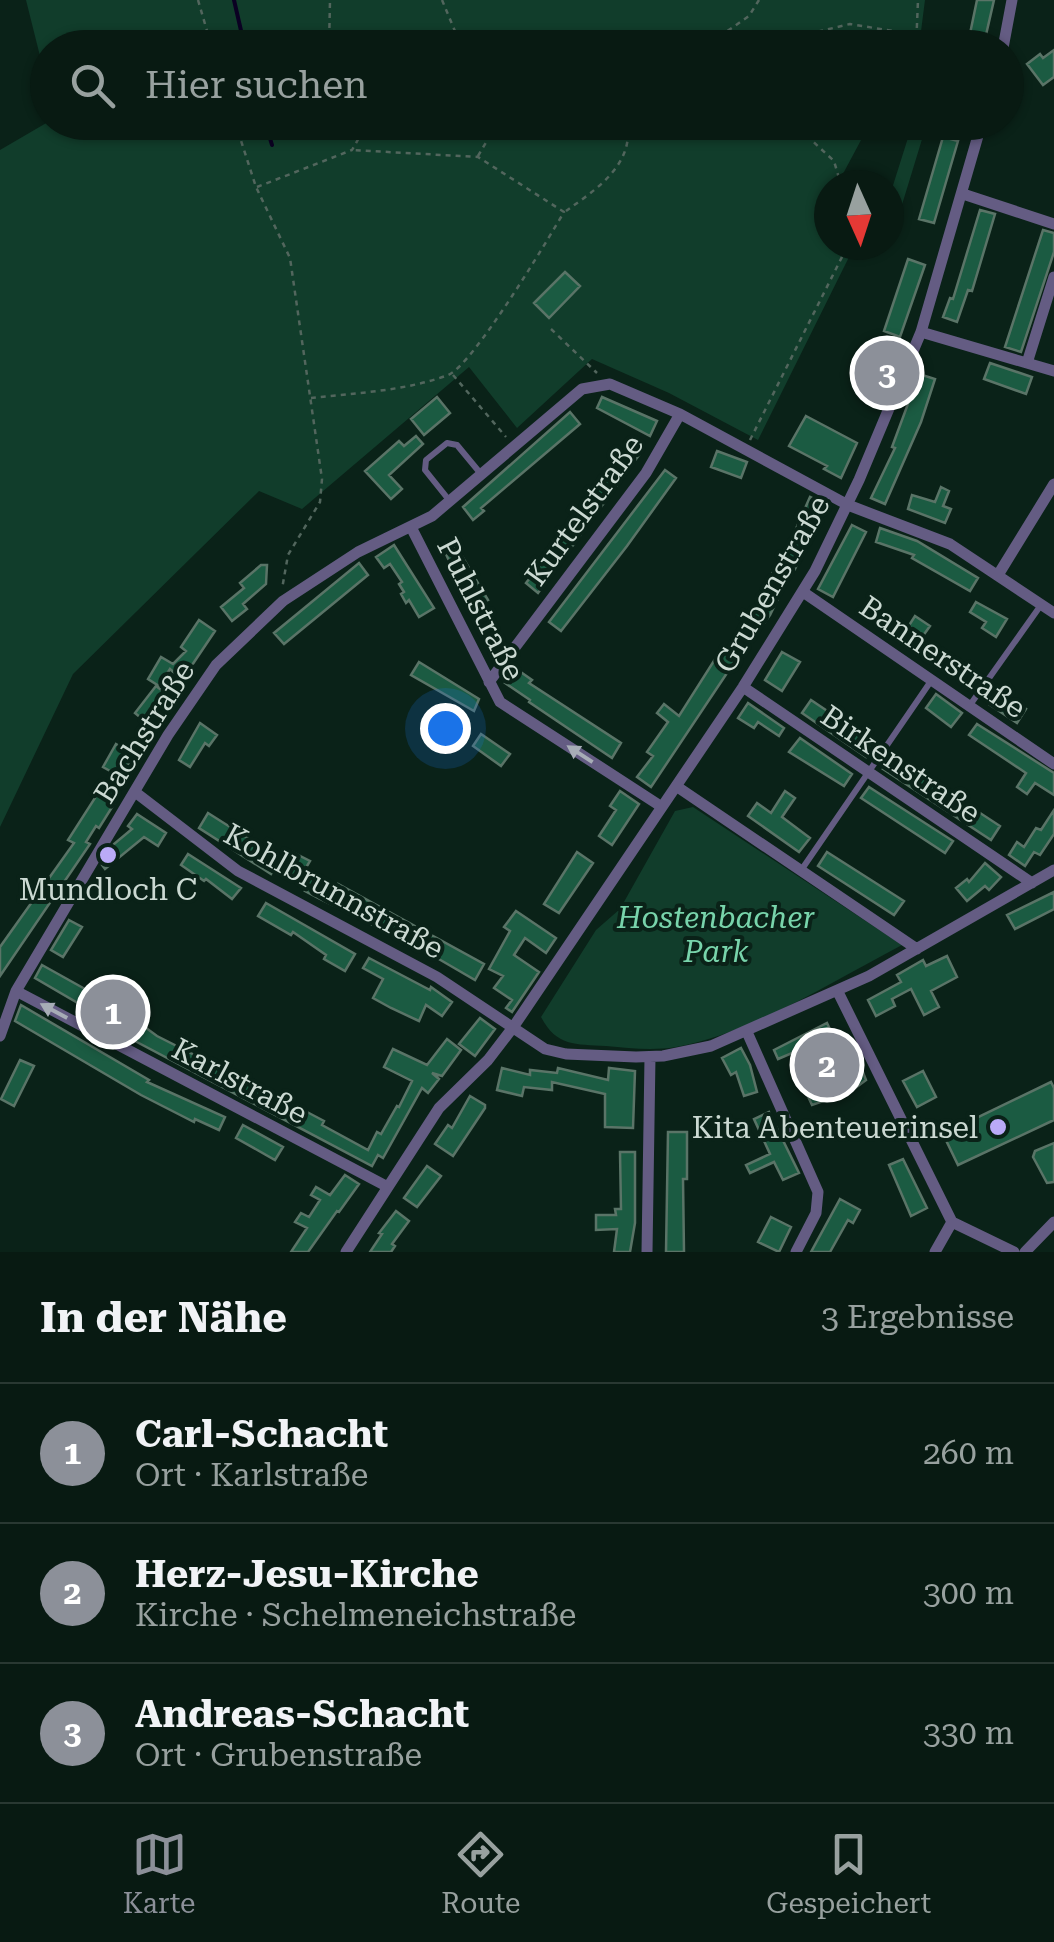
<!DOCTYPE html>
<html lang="de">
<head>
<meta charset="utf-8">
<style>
	:root { --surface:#081a12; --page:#162720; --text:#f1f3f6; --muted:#98a19f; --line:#293832; --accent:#8c9099 }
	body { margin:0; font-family:"Roboto Serif",serif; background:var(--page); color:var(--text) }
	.compass { position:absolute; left:814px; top:170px; width:90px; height:90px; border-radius:50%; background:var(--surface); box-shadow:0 2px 8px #0004; rotate:177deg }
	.you { position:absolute; left:445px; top:728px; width:35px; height:35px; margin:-25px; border:8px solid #fff; border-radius:50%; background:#1a73e8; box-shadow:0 0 0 15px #1a73e833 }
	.badge { display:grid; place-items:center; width:65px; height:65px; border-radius:50%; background:var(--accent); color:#fff; font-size:32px; font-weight:700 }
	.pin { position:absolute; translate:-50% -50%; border:5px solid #fff; box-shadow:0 2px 10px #0006 }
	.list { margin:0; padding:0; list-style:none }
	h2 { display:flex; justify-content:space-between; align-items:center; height:130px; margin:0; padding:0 40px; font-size:42px }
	h2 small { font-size:32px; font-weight:400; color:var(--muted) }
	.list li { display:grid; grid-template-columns:65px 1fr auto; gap:30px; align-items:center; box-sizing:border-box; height:140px; padding:0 40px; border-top:2px solid var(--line) }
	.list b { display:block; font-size:38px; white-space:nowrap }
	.list p { margin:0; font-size:32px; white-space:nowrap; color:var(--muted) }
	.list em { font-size:32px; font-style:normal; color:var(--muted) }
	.icon { flex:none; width:55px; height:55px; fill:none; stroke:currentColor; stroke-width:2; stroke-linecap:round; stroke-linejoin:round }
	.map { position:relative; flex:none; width:1054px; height:1252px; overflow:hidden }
	.search { position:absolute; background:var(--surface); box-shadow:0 2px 8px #0004; left:30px; right:30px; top:30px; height:110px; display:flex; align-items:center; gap:25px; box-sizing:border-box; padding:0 35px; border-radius:55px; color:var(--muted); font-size:38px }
	.sheet { height:550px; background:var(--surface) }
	nav { display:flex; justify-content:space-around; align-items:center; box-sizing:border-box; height:140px; border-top:2px solid var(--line); background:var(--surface); font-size:28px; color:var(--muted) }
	nav a { display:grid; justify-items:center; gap:5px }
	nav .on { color:var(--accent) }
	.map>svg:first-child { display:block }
	.green { fill:#113d2b }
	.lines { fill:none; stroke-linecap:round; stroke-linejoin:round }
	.stream { stroke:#0b0023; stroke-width:4 }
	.building { fill:#1b5b42; stroke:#5a7467; stroke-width:2.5 }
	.path { stroke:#52665d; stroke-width:2.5; stroke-dasharray:5 5; stroke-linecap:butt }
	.lane { stroke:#645c83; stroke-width:6 }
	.street { stroke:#645c83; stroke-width:11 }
	.oneway { fill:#a7adb6 }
	.poi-dot { fill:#baaaf7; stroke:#0a2218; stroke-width:4 }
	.labels { text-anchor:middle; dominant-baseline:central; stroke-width:8; stroke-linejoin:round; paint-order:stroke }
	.street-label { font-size:30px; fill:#cbd9d2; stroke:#0a2218 }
	.poi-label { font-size:30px; fill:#cbd9d2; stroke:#0a2218 }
	.park-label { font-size:30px; font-style:italic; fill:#78d4ab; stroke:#0a2218 }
</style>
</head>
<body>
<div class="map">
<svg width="1054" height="1252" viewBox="0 0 1054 1252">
	<rect width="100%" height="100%" fill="#0a2218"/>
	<!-- green -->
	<path class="green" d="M26,0H925L919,47L48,48L47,84Z
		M48,122L891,123L868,127L837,185H829V245H855L758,440L669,393L592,359L517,428L469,367L302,509L259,491L73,674L0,827V150Z
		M913,122L927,123L897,221L889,219V198Z
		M693,807L902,945C831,982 755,1032 676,1047C652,1051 629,1048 606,1046C575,1044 557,1047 541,1017L596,930L620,909L675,811Z"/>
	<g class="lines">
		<!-- stream -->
		<path class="stream" d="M234,0L245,48
			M265,122L272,145"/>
	</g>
	<!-- building -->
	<path class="building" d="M977,0H994L983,48H967Z
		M1054,50V77L1043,85L1027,64L1040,54L1043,58Z
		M943,137L958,141L934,223L919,219Z
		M980,210L995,214L972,291L968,290L957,322L943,317L950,298L953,299Z
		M1043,230L1054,233V252L1021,352L1005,347Z
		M908,259L925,265L900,337L884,331Z
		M565,272L580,286L549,318L534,303Z
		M990,363L1032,377L1026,394L984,379Z
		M919,374L935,379L921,422L885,504L871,498L895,448L892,447Z
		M437,397L450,413L424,435L411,419Z
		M602,397L657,421L650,436L597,408Z
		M570,412L580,424L481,508L484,511L473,520L463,507Z
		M806,416L857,443L841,478L824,469L827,466L789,446Z
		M416,436L423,444L389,475L402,489L391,499L365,471L399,441L404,446Z
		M633,443L642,451L538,593L526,583L600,487L598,485L615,461Z
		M717,451L747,462L741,478L711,467Z
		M665,470L676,478L627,546L561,631L549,622Z
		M941,487L949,491L943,506L951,509L945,523L908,509L912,495L935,502Z
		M810,497L825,504L795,569L793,568L770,615L751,641L738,631L756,607L773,572L776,574Z
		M852,525L866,532L833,597L818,589Z
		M880,528L917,541L978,578L970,591L912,558L914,555L876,542Z
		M394,545L434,608L419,617L409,600L406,603L401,594L404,592L399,584L402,582L390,564L384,568L376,557Z
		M456,546L488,600L471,608L445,552Z
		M359,563L368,575L284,644L274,633Z
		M261,565H267L266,584L243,604L247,609L232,621L221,607L244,588L240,583Z
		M976,602L1007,619L996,637L982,628L986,622L970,612Z
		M915,616L930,626L920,640L932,648L924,658L901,638Z
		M199,620L215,631L182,680L170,669L159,686L148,679L161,657L173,664L186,651L181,647Z
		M724,645L739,655L651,787L637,777L653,756L647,752L668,722L657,713L664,704L679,716Z
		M782,652L800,662L782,691L765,680Z
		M419,662L479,699L474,711L411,675Z
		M515,668L532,680L529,683L621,743L612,758L529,702L530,700L505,683Z
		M156,686L168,695L147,723L135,713Z
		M999,692L1026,709L1017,723L990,705Z
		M936,694L962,713L951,727L926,708Z
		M811,700L875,743L866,757L802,713Z
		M748,703L784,728L779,736L758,722L754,728L738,718Z
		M200,723L217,735L209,746L205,743L190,767L179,760Z
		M977,724L1054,773V795L1035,783L1027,794L1017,787L1026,773L969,735Z
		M481,734L510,754L501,766L473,746Z
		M800,738L852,774L844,786L789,752Z
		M116,744L135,755L119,776L103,767Z
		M893,756L1000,826L991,840L883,769Z
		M112,786L111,789L116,792L110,802L114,804L99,828L96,826L86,842L90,844L0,976V947L74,843L68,840L95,798V787Z
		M869,787L953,841L945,853L861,798Z
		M620,791L639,804L612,845L599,836L616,810L610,806Z
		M785,791L795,798L782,817L810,838L799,852L748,816L757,803L771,813Z
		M1054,810V834L1040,855L1034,852L1025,866L1009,855L1017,842L1024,847L1036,828L1041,830Z
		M208,813L287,863L292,852L310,861L304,871L335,889L338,884L484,964L475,980L425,951L318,898L305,891L308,886L274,869L271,874L199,828Z
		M137,814L166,833L158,846L144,837L105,869L102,865L114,844L132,829L128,826Z
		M577,852L593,863L559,913L544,904Z
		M827,852L904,901L894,915L818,866Z
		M188,854L241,888L232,899L206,879L204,881L181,865Z
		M985,863L1001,877L989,890L985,886L967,901L956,888L967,879L969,882Z
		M1054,892V909L1015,929L1007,915Z
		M266,903L355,954L345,971L324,959L326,955L293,932L291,935L258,916Z
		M516,911L556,938L546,953L525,938L514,955L539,972L512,1012L506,1008L512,1000L494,988L503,976L489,969L510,931L504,927Z
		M69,920L82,927L63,957L51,950Z
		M947,956L957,977L931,991L939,1007L924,1015L911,989L892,999L895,1006L876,1016L868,1000L901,982L897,975L923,960L926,966Z
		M369,958L430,990L431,987L452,1002L442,1016L426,1005L419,1021L391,1008L373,998L383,979L363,968Z
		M42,965L119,1008L157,1036L307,1112L324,1121L322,1125L368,1150L377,1132L381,1134L397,1106L399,1107L412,1081L384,1067L393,1049L427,1065L447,1039L461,1050L442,1076L432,1073L439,1079L428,1093L422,1088L383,1158L378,1155L372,1166L135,1041L112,1023L35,978Z
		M21,1005L149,1080L147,1082L225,1117L219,1130L195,1119L194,1122L141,1095L15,1021Z
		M480,1018L495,1029L475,1056L459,1044Z
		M827,1023L848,1067L859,1062L866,1080L850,1092L812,1105L805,1090L817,1083L799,1050L778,1059L774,1050Z
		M741,1048L750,1065L757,1092L744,1096L736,1072L731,1075L722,1058Z
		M20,1060L34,1066L14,1106L1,1099Z
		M502,1068L530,1075V1070L557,1073L558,1068L608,1080L609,1068L635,1071L633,1128L605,1127V1094L552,1082V1090L524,1087L522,1096L497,1090Z
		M923,1071L936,1097L917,1107L903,1081Z
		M1051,1082L1054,1088V1120L958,1165L943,1134Z
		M470,1096L485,1105V1108L453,1156L435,1144L448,1125L452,1128Z
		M769,1112L799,1173L783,1180L774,1162L750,1173L746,1165L770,1154L754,1119Z
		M243,1125L283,1147L275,1160L236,1138Z
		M668,1132H687V1179H683L684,1252H666Z
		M1054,1143V1182L1047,1183L1033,1157L1035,1151Z
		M620,1152H635V1223L630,1252H614L617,1229L596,1230V1215H616L615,1209H621Z
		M903,1159L927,1208L911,1216L889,1165Z
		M427,1166L441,1176L417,1207L404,1198Z
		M345,1175L359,1184L339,1212L337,1211L308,1252H291L307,1228L295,1222L301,1213L309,1217L320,1200L311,1195L316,1187L330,1195Z
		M840,1199L860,1210L853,1223L848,1220L830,1252H811Z
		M396,1211L409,1221L392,1244L395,1246L391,1252H370L382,1234L379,1233Z
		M771,1217L791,1227L779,1252L758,1242Z"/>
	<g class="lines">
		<!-- path -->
		<path class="path" d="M198,0L212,48
			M442,0L462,48
			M329,48L330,0
			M703,48L749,16L759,0
			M782,48L808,34L850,24L917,35
			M916,48L918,0
			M235,122L256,187L290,258L322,479L320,502L288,555L282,589
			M792,122L834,161L841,185
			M916,122L968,133
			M478,156L498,122
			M257,187L352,150L368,122
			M566,211C595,190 635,165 627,122
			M551,329L597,373
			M453,375L506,437
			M311,398C355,393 406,391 448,375C473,365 547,241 564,212L478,157L352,150
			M750,440L848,245"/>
		<!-- lane -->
		<path class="lane" d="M449,500L425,470L426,460L447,443L457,445L481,474
			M970,705L1041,605
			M802,869L931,681"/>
		<!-- street -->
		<path class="street" d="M1003,48L1012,0
			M963,194L1054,224
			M921,332L1054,371
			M1027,363L1054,277
			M412,529L500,702L662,807
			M998,575L1054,484
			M803,592L1054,764
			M489,682L646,473L680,414
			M743,687L1032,883
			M676,786L917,949
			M135,792L238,871L437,977L545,1049L566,1054L636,1057L663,1056L711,1046L869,976L1054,870
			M16,991L388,1187
			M838,992L952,1222
			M747,1032L818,1192L816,1213L796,1252
			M0,1036L16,991L168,735L216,665L283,601L358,552L432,516L582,389L610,384L680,414L848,505L950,544L1054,613
			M952,1222L1014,1252
			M346,1252L439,1108L488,1060L514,1026L743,687L815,571L859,480L921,332L982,122
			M647,1252L650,1057
			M935,1252L952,1222
			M1025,1252L1054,1222"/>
	</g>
	<!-- one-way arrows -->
	<defs><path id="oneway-solid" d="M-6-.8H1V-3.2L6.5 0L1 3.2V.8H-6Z" transform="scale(2.5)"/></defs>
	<g class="oneway">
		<use href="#oneway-solid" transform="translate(580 754) rotate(-147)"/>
		<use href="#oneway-solid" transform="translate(54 1011) rotate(-152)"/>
	</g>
	<!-- markers -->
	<g class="poi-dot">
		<circle cx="108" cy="855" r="10"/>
		<circle cx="998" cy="1127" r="10"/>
	</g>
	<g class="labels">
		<!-- street labels -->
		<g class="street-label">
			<text transform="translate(584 510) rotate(-54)">Kurtelstraße</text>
			<text transform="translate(772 584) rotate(-60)">Grubenstraße</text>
			<text transform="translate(481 609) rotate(63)">Puhlstraße</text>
			<text transform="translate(943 657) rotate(34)">Bannerstraße</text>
			<text transform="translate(144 732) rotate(-58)">Bachstraße</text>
			<text transform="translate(901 764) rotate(34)">Birkenstraße</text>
			<text transform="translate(334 891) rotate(29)">Kohlbrunnstraße</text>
			<text transform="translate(240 1081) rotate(28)">Karlstraße</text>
		</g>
		<!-- poi labels -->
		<g class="poi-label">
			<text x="108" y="889">Mundloch C</text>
			<text x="978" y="1127" text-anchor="end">Kita Abenteuerinsel</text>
		</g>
		<!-- park labels -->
		<g class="park-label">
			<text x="716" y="917">Hostenbacher<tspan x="716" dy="34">Park</tspan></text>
		</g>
	</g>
</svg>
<svg class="compass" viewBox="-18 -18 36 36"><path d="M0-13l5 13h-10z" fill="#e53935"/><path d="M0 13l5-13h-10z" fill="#98a19f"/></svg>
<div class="you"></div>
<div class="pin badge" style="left:113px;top:1012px">1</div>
<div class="pin badge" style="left:827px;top:1065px">2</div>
<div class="pin badge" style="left:887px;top:373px">3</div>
<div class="search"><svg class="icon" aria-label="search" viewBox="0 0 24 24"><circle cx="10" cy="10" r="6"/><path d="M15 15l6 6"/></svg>Hier suchen</div>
</div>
<section class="sheet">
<h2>In der Nähe<small>3 Ergebnisse</small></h2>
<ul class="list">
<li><span class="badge">1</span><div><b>Carl-Schacht</b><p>Ort · Karlstraße</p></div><em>260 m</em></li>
<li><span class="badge">2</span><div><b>Herz-Jesu-Kirche</b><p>Kirche · Schelmeneichstraße</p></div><em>300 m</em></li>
<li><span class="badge">3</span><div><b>Andreas-Schacht</b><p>Ort · Grubenstraße</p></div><em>330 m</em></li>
</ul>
</section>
<nav>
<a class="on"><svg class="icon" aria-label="map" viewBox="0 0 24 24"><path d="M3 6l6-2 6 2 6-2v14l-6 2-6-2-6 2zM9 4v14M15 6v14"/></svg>Karte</a>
<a><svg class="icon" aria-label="directions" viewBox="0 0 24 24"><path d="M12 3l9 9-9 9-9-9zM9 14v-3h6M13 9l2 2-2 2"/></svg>Route</a>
<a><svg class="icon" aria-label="saved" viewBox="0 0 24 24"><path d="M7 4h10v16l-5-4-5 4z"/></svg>Gespeichert</a>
</nav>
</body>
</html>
